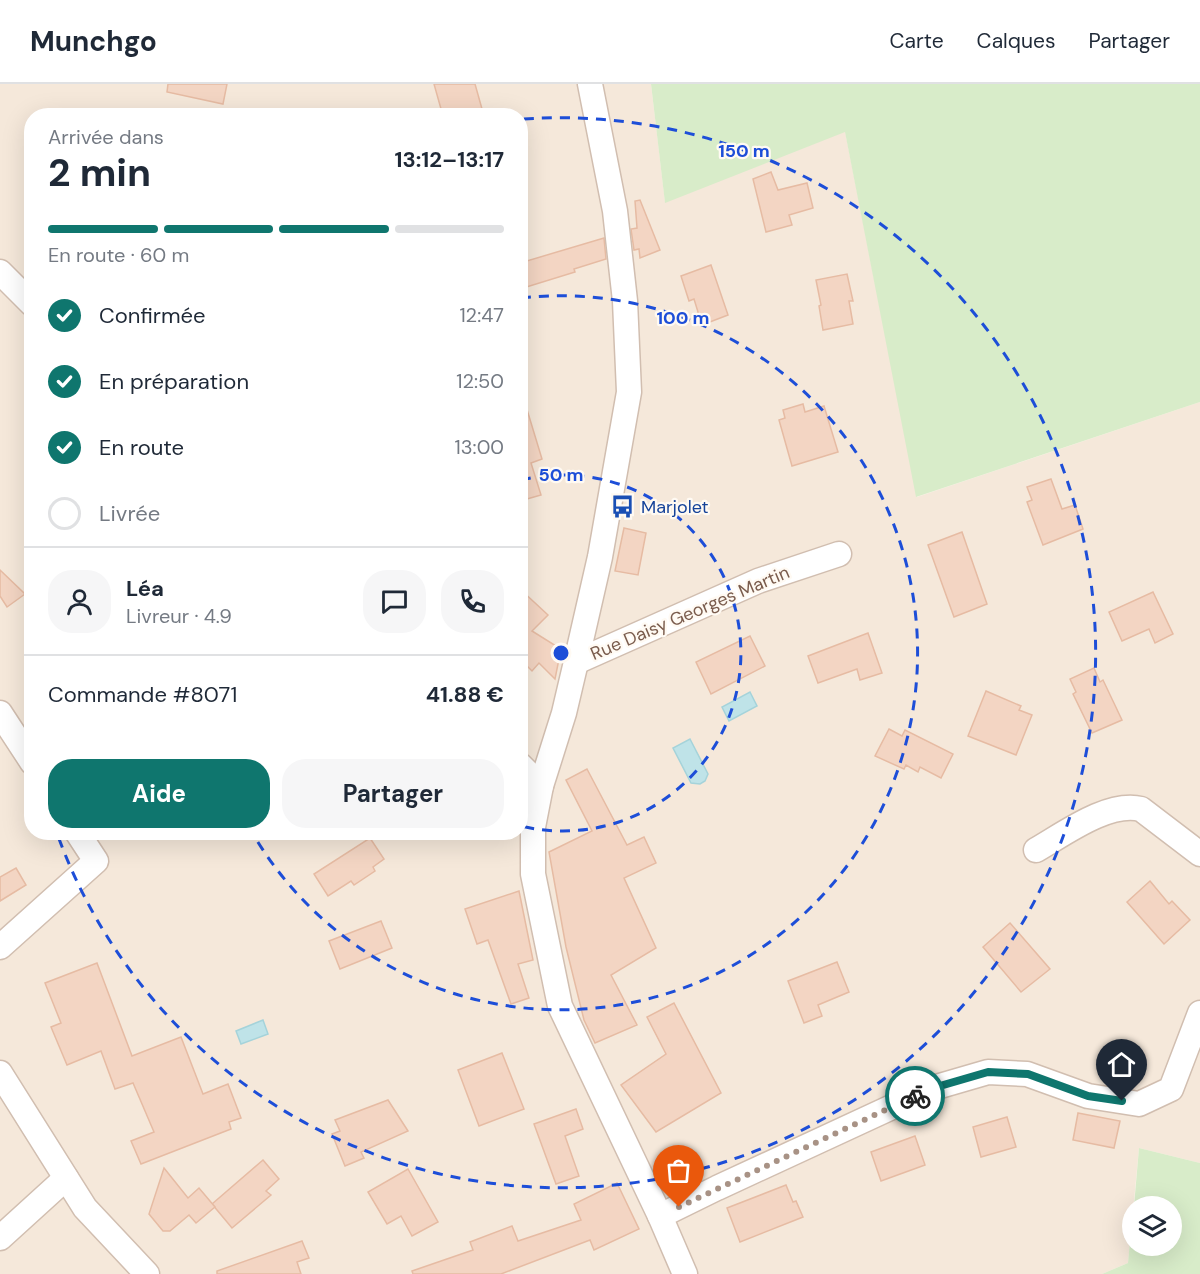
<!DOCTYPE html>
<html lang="fr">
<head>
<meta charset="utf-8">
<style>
  :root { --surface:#fff; --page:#f6f6f7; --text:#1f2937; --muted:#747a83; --line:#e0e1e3; --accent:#0f766e }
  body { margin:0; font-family:"DM Sans",sans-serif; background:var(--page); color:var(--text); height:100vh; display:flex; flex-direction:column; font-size:22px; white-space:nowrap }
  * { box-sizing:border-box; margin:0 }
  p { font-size:20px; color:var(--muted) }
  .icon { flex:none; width:33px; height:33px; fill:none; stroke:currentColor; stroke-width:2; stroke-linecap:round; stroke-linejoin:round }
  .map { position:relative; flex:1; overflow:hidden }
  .panel { position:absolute; left:24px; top:24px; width:504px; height:732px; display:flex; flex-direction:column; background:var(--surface); border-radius:24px; box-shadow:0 6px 24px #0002 }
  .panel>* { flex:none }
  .buttons { position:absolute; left:1122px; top:1112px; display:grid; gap:12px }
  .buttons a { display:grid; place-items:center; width:60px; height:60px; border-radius:50%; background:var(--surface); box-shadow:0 6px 24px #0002; font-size:30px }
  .pin { position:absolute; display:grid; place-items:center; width:51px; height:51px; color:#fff; margin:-62px -26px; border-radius:50% 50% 50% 0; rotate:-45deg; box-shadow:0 0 6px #0007 }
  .pin .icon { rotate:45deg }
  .courier { position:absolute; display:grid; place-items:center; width:60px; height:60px; margin:-30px; border:4px solid #0f766e; border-radius:50%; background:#fff; color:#222; box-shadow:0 2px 8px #0007 }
  .head em { font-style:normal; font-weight:700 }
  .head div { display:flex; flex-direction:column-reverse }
  .head { display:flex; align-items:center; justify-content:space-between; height:102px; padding:0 24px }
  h1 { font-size:39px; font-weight:700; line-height:45px }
  .bar { display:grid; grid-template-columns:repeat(4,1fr); gap:9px 6px; align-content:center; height:72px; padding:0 24px }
  .bar i { height:8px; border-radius:4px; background:var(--line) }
  .bar .active { background:var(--accent) }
  .bar p { grid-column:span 4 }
  .line { display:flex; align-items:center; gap:15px; padding:0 24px; border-top:2px solid var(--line) }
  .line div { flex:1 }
  .round { display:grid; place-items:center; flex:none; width:63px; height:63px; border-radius:24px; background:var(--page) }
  ol { padding:0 24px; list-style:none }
  li { display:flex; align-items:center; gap:18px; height:66px }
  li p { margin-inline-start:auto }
  li .icon { padding:6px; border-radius:50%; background:var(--accent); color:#fff; stroke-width:4 }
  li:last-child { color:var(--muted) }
  li i { width:33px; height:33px; border:3px solid var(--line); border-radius:50% }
  .action { display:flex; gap:12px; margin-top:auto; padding:12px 24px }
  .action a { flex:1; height:69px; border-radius:24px; background:var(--accent); color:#fff; font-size:24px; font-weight:700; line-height:69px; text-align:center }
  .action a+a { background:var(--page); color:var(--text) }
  header { display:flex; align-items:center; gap:36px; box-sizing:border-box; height:84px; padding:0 30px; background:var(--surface); border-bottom:2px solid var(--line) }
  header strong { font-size:28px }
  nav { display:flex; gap:33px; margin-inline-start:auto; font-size:21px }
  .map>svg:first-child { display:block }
  .residential { fill:#f5e8da; fill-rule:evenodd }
  .green { fill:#d8ecc9 }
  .water { fill:#bfe3e8; stroke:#a5d3da; stroke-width:1.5 }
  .building { fill:#f3d5c3; stroke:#e6bba3; stroke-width:1.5 }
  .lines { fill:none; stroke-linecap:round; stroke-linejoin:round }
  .minor-casing { stroke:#d1beb0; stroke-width:27 }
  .minor { stroke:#fff; stroke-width:24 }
  .done { stroke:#a89285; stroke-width:6; stroke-dasharray:0 10.8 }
  .route { stroke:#0f766e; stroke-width:8 }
  .ring { fill:none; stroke:#1d4ed8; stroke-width:3; stroke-dasharray:10 8 }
  .labels { text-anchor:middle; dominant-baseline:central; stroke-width:4.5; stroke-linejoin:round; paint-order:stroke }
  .transit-label { font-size:18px; fill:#164399; stroke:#fffaf3; text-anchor:start }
  .street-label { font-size:18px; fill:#7a5c4d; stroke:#fffaf3 }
  .centre { fill:#1d4ed8; stroke:#fffaf3; stroke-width:3 }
  .ring-label { font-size:18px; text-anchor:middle; font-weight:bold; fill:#1d4ed8; stroke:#fffaf3; stroke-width:4.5; stroke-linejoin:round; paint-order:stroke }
</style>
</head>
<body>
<header>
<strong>Munchgo</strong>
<nav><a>Carte</a><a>Calques</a><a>Partager</a></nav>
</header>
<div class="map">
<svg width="1200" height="1190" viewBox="0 0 1200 1190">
  <rect width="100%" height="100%" fill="#fdf6ec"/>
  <path class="residential" d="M0,0H651L665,118L845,47L917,413L1200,318V1079L1139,1064L1128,1179L1102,1190H0ZM32,32H520V748H32Z"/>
  <g class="green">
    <path d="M651,0H1200V318L916,413L845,48L665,119Z"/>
    <path d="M1139,1064L1200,1079V1190H1102L1128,1179L1132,1134V1161H1172V1122H1134Z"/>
  </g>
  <g class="water">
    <path d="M750,608L757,622L729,637L722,623Z"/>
    <path d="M690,655L708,690L705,697L700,700L691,699L673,664Z"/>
    <path d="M263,936L268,950L241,960L236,947Z"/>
  </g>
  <g class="building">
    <path d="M168,0H227L223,20L167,8Z"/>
    <path d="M434,0H475L484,32H443Z"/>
    <path d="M771,88L778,106L807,99L813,124L789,131L792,141L766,148L753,95Z"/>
    <path d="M640,116L660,166L640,174L639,165L634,166L631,145L637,144L635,117Z"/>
    <path d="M604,154L606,175L574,185L575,188L520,205V179Z"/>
    <path d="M711,181L728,231L702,241L694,215L689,217L681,192Z"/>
    <path d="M847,190L853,217H849L853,240L823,246L819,222L821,221L816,196Z"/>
    <path d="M525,319L542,375L531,379L541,411L520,417V320Z"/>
    <path d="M803,320L805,328L824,322L838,368L792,382L779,336L785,334L783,326Z"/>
    <path d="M1051,395L1062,425L1075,421L1083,445L1043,461L1027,418L1032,416L1027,403Z"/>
    <path d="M624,444L646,449L638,491L615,487Z"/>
    <path d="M962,448L987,520L954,533L928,461Z"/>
    <path d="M0,486L25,510L7,523L0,512Z"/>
    <path d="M520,505L548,531L532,547L561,565L555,595L539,579L532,587L520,575Z"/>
    <path d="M1153,508L1173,550L1155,559L1149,545L1122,557L1109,528Z"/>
    <path d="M868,549L882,589L860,596L857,585L818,599L808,572Z"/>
    <path d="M750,552L765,582L711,610L696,578Z"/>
    <path d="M1094,584L1100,598L1103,596L1122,636L1092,649L1073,610L1076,608L1070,595Z"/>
    <path d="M986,607L1021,622L1019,626L1032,631L1016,671L968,652Z"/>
    <path d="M889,645L902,652L905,646L953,670L941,694L920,683L918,688L906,681L904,685L875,672Z"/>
    <path d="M587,685L627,761L644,753L656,779L624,794L656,864L611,891L637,941L595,959L584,936L566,863L549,768L592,747L566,696Z"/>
    <path d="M370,754L384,775L373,783L375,787L354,801L351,797L328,812L314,790Z"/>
    <path d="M16,784L26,801L0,817V793Z"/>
    <path d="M1150,797L1169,820L1172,817L1190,836L1164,860L1127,818Z"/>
    <path d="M519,807L533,876L518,880L529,914L511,920L488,856L477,860L465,825Z"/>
    <path d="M381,837L392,864L340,885L329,857Z"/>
    <path d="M1010,839L1050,885L1021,908L983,863Z"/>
    <path d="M837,878L849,908L818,921L822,932L804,939L788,897Z"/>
    <path d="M97,879L132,972L181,953L203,1010L228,1000L241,1034L229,1038L231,1045L141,1080L131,1057L154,1048L133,999L115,1005L101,967L67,981L51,943L61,939L45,899Z"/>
    <path d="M674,919L721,1009L656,1048L621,1001L666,970L647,933Z"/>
    <path d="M502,969L524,1025L479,1042L458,986Z"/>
    <path d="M388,1016L408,1047L361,1068L364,1074L345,1082L332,1050L340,1047L335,1036Z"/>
    <path d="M576,1025L583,1045L565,1052L579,1092L556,1100L534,1040Z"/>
    <path d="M1078,1029L1120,1037L1114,1064L1073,1056Z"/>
    <path d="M1007,1033L1016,1063L981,1073L973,1043Z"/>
    <path d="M915,1052L925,1081L881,1097L871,1068Z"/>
    <path d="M263,1076L279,1095L266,1107L271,1111L232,1144L212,1120Z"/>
    <path d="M164,1084L188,1114L199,1104L215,1123L196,1139L189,1131L170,1147H163L149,1130Z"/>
    <path d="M408,1085L438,1138L412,1152L401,1132L387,1140L368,1108Z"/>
    <path d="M617,1099L639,1145L594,1166L590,1156L501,1190H413L412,1187L473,1166L470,1158L512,1142L518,1157L581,1136L574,1120Z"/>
    <path d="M786,1101L793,1118L796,1117L803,1133L740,1158L727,1124Z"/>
    <path d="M302,1157L309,1174L297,1178L301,1190H217V1187Z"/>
  </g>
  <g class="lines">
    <defs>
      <g id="minor">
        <path d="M590,0L615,127L625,217L629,308L600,473L576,578L564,629L541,702L533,743V790L560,922L660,1132L685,1190"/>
        <path d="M0,188L32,220"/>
        <path d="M576,578L758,497L839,470"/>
        <path d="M0,629L32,678"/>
        <path d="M520,681L541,702"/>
        <path d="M1036,766C1064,750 1108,717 1141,725L1200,770"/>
        <path d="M0,863L96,777L77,748"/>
        <path d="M0,989L85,1124L147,1190"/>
        <path d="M660,1132L717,1104L933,1004L988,988L1027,990L1088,1012L1139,1020L1171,1005L1200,929"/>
        <path d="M0,1154L66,1094"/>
      </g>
    </defs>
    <use href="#minor" class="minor-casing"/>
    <use href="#minor" class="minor"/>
  </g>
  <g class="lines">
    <path class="done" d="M679,1123L915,1012"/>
    <path class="route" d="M915,1012L933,1004L988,988L1028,990L1088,1012L1122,1017"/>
  </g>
  <g class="ring">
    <path d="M521 396A178 178 0 1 1 521 742"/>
    <path d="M521 214A357 357 0 1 1 253 750"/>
    <path d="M31 643A535 535 0 0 1 31 495M524 35A535 535 0 1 1 58 752"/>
  </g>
  <defs>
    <symbol id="bus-bare" viewBox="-9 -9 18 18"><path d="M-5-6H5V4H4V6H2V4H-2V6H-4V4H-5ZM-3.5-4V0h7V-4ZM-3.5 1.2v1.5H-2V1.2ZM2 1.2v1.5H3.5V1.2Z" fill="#1a4fb4" stroke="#fffaf3" stroke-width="2.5" paint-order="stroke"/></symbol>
  </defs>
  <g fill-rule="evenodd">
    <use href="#bus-bare" x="606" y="406" width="33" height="33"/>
  </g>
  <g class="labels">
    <g class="transit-label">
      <text x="641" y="423">Marjolet</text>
    </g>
    <g class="street-label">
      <text transform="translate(690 529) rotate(-23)">Rue Daisy Georges Martin</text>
    </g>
  </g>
  <circle cx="561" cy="569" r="9" class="centre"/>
  <g class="ring-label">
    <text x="744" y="73">150 m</text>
    <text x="683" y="240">100 m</text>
    <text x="561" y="397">50 m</text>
  </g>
</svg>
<div class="buttons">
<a><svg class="icon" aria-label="layers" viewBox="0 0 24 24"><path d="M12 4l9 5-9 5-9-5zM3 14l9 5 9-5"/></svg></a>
</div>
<div class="pin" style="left:679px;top:1123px;background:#ea580c"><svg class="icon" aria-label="bag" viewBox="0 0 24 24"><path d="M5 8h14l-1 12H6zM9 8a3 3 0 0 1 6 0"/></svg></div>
<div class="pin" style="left:1122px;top:1017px;background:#1f2937"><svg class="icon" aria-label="home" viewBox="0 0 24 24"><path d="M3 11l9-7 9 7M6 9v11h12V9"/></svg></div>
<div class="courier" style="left:915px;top:1012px"><svg class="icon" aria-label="bike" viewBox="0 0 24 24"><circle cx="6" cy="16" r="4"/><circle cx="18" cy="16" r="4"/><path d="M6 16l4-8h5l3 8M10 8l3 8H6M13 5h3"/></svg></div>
<section class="panel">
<div class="head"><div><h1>2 min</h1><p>Arrivée dans</p></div><em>13:12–13:17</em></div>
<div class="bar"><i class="active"></i><i class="active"></i><i class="active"></i><i></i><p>En route · 60 m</p></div>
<ol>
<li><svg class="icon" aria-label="check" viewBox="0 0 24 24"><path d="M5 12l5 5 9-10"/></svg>Confirmée<p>12:47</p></li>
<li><svg class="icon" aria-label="check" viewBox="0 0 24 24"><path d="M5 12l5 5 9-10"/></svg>En préparation<p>12:50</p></li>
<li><svg class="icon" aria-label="check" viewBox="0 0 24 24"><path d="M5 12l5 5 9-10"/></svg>En route<p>13:00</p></li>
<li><i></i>Livrée</li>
</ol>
<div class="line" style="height:108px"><a class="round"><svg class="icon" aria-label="person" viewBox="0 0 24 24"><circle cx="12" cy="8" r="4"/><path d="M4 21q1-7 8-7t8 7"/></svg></a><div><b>Léa</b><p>Livreur · 4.9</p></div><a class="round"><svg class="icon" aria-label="chat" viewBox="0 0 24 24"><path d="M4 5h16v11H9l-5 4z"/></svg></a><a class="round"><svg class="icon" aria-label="phone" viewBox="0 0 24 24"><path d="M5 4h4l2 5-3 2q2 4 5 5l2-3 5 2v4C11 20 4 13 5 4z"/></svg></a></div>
<div class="line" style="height:78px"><div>Commande #8071</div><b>41.88 €</b></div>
<div class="action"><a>Aide</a><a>Partager</a></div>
</section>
</div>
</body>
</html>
